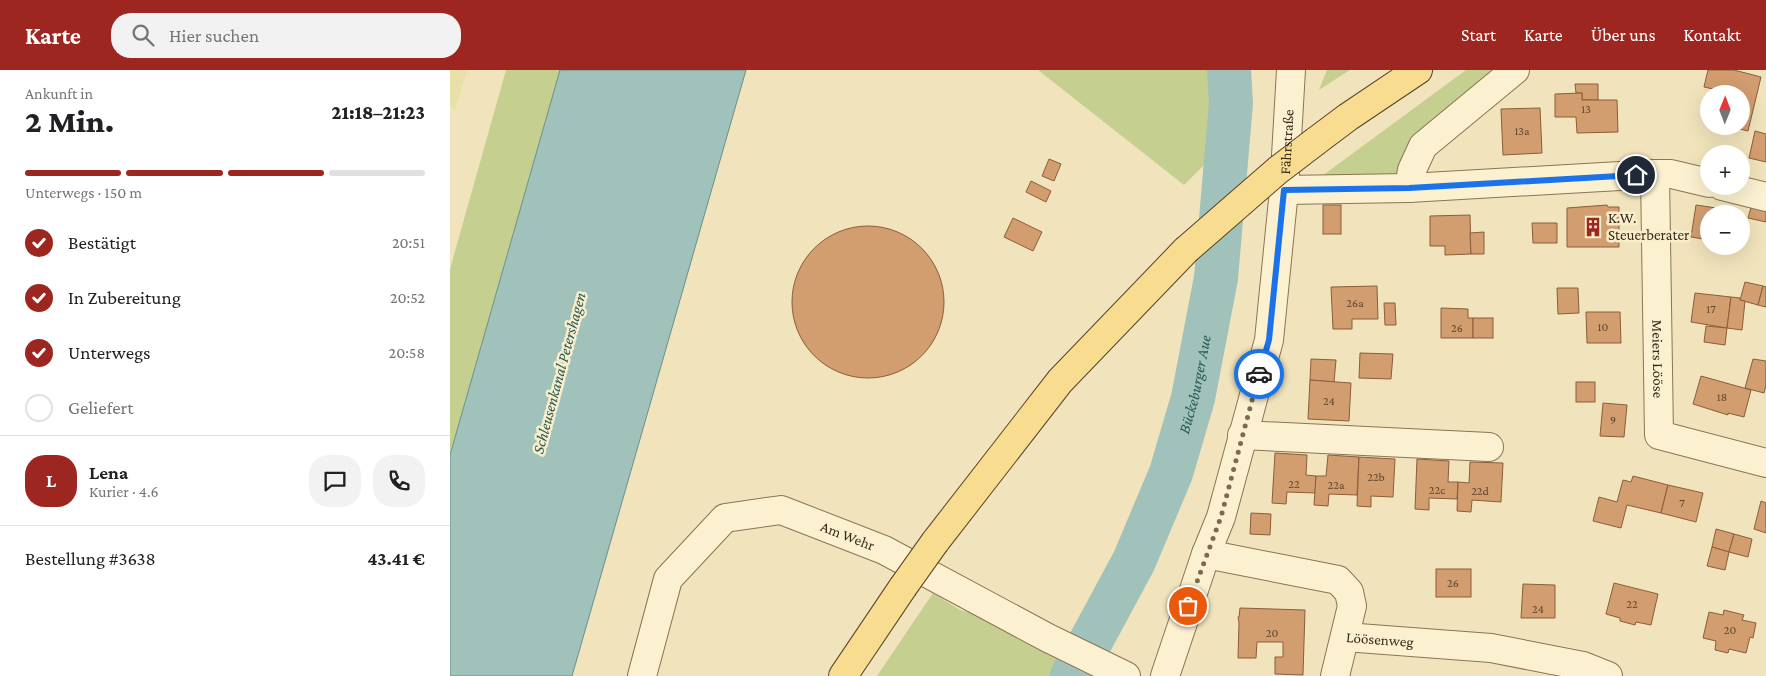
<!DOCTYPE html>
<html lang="de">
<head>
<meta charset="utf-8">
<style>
  :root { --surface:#fff; --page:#f2f2f2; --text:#202124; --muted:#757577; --line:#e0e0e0; --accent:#9d2620 }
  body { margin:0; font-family:"Crimson Pro",serif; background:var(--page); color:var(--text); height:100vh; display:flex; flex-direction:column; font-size:19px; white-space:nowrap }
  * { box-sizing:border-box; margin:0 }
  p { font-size:16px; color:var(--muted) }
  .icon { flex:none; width:28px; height:28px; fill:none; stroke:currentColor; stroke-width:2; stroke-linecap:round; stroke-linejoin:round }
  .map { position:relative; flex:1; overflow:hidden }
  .sheet { display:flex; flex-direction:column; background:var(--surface); width:450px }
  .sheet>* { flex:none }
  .needle { width:32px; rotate:1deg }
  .fabs { position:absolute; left:1250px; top:15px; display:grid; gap:10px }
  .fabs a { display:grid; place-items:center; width:50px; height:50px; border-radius:50%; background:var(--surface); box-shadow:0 5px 20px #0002; font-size:25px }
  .pin { position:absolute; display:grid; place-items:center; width:42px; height:42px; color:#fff; margin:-21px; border:2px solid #fff; border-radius:50%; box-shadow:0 1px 5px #0007 }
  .courier { position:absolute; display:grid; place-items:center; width:50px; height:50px; margin:-25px; border:4px solid #1a73e8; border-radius:50%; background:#fff; color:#222; box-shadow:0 1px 6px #0007 }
  .head em { font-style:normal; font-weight:800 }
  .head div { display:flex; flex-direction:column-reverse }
  .head { display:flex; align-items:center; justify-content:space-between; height:85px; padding:0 25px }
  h1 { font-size:32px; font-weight:800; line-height:38px }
  .bar { display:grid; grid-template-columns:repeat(4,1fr); gap:8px 5px; align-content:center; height:60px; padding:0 25px }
  .bar i { height:6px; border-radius:4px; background:var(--line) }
  .bar .on { background:var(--accent) }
  .bar p { grid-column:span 4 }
  .line { display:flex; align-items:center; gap:12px; padding:0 25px; border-top:1px solid var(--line) }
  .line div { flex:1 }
  .round { display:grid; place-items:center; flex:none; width:52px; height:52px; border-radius:20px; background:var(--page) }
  ol { padding:0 25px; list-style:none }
  li { display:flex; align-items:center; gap:15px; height:55px }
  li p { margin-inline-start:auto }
  li .icon { padding:5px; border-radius:50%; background:var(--accent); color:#fff; stroke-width:4 }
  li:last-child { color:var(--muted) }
  li i { width:28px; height:28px; border:2px solid var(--line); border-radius:50% }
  header { display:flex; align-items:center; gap:30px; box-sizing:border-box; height:70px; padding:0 25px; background:var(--accent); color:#fff }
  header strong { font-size:24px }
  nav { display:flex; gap:28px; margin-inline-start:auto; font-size:18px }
  .search { width:350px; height:45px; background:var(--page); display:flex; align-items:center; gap:12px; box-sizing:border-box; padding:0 18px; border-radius:20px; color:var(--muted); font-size:19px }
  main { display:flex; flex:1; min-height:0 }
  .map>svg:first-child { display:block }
  .farmland { fill:#e7e0a9 }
  .green { fill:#c5cf90 }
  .water { fill:#a1c2ba; stroke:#679088 }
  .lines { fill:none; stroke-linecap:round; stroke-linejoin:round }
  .river { stroke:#a1c2ba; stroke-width:44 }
  .building { fill:#d29d6f; stroke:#8b5d39 }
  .minor-casing { stroke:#8a7454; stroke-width:30 }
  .major-casing { stroke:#574129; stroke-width:30 }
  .minor { stroke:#fbf1d0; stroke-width:28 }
  .major { stroke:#f8dd90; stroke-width:28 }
  .major-bridge-casing { stroke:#574129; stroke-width:30; stroke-linecap:butt }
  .major-bridge { stroke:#f8dd90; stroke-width:28 }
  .done { stroke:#796b53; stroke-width:5; stroke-dasharray:0 9 }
  .route { stroke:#1a73e8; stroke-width:6 }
  .labels { text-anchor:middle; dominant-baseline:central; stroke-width:5; stroke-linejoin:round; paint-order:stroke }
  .number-label { font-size:12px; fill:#5e472f }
  .street-label { font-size:15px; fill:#382a1a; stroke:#f8eecc }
  .poi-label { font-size:15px; fill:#382a1a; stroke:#f8eecc; text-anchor:start }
  .water-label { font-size:16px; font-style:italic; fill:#285958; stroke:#f8eecc }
</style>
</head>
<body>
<header>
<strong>Karte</strong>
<div class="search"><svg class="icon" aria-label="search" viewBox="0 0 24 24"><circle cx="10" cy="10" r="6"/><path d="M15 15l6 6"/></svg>Hier suchen</div>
<nav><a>Start</a><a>Karte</a><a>Über uns</a><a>Kontakt</a></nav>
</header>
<main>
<section class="sheet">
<div class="head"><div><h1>2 Min.</h1><p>Ankunft in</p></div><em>21:18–21:23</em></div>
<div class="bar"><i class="on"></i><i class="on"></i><i class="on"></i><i></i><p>Unterwegs · 150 m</p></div>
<ol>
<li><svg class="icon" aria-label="check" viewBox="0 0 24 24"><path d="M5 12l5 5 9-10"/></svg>Bestätigt<p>20:51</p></li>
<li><svg class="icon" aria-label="check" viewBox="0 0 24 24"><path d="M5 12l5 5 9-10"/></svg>In Zubereitung<p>20:52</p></li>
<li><svg class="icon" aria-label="check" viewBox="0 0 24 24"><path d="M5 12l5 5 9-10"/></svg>Unterwegs<p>20:58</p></li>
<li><i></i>Geliefert</li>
</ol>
<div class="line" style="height:90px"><b class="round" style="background:var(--accent);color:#fff">L</b><div><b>Lena</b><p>Kurier · 4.6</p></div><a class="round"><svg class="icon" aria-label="chat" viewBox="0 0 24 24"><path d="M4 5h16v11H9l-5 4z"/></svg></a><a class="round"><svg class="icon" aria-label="phone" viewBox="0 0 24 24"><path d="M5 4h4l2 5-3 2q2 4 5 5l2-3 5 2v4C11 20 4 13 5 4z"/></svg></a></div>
<div class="line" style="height:65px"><div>Bestellung #3638</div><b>43.41 €</b></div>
</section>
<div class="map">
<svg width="1316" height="606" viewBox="0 0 1316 606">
  <rect width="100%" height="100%" fill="#f1e4bc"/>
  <path class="farmland" d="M0,0H17L5,40L0,36Z"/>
  <g class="green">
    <path d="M56,0H110L0,385V199Z"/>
    <path d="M588,0H768V81L734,115Z"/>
    <path d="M877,0H900L869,20Z"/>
    <path d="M1016,0H1057L966,76L945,106H872Z"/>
    <path d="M483,523L510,540L650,577L637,606H427Z"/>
  </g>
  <path class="water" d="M110,0H296L122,606H0V385Z"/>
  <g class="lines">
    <path class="river" id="s1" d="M622,606L684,491L721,403L743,328L766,208L781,33L779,0"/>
  </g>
  <g class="building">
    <path d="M1258,0H1284L1311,7L1298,61L1278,56H1291V24H1272V21L1254,17Z"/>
    <path d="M1125,14H1148V30H1132V23H1126Z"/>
    <path d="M1132,23V30H1167L1168,62L1127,63L1126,47H1105V24Z"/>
    <path d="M1090,38L1092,83L1053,85L1051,39Z"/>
    <path d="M1305,61L1316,64V92L1299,88Z"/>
    <path d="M599,89L611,94L604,111L592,106Z"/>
    <path d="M581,111L601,121L596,132L576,122Z"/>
    <path d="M1302,134L1316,137V152L1298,148Z"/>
    <rect x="873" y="135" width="18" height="29"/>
    <path d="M1157,135L1158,137H1169V177H1117V138Z"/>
    <path d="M1246,135L1287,141V144H1259V170L1241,167Z"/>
    <path d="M1020,145L1021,184L995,185V176H980V146Z"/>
    <path d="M563,148L592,162L583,181L554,167Z"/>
    <path d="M1082,153H1107V173H1083Z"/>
    <circle cx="418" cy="232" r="76"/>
    <path d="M1034,162V184H1021L1020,163Z"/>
    <path d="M1295,212L1313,216L1308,235L1290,230Z"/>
    <path d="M927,216L928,249H902V259H883L881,217Z"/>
    <path d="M1313,216L1316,217V237L1308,235Z"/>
    <path d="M1107,218H1128L1129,243L1108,244Z"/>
    <path d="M1245,223L1281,227L1277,258L1241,252Z"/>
    <path d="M1281,227L1290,228V230L1295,231L1292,260L1277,258Z"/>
    <path d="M934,233H945L946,255H935Z"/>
    <path d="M991,238L1018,239V248H1023V268H991Z"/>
    <path d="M1136,242H1170L1171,273H1137Z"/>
    <rect x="1023" y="248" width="20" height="20"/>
    <path d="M1256,256L1277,258L1275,275L1254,272Z"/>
    <path d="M910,283L943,284L941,309L909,308Z"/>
    <path d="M861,289L886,290L884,312L860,310Z"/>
    <path d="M1303,289L1316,291V315L1314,323L1295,318Z"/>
    <path d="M1251,306L1301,320L1294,347L1278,343V345L1243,334Z"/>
    <path d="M860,310L901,313L899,351L858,349Z"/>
    <rect x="1126" y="312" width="19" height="20"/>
    <path d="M1153,333L1177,335L1174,367L1150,366Z"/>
    <path d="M825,383L857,385L856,405L866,406L865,423L837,422L836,434L822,433Z"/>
    <path d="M878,385L909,387L907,425L879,424L878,436L864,435L866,406H876Z"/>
    <path d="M909,387L945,389L943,427L921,426V437L907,436Z"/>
    <path d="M967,389L999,391L998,412H1008L1007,429L979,428V440L965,439Z"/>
    <path d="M1020,392L1053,393L1051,432L1022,430L1021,442L1007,441L1008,412L1019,413Z"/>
    <path d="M1183,406L1218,415L1211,443L1177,435L1171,458L1143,451L1149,427L1167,432L1173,410L1181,412Z"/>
    <path d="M1218,415L1253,423L1246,452L1211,443Z"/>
    <path d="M1311,431L1316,433V463L1304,459Z"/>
    <path d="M801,443L821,444L820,465L800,464Z"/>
    <path d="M1266,459L1284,464L1279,482L1262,477Z"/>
    <path d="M1284,464L1302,469L1298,487L1279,482Z"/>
    <path d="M1262,477L1279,482L1275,500L1257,496Z"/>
    <rect x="986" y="499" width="35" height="28"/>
    <path d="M1164,513L1208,524L1201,555L1186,552L1185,555L1170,551V548L1156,544Z"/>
    <path d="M1073,514L1105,515V548H1071Z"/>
    <path d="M790,538L855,540L853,605L825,604V587H833V572H807L806,588H788L789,553L788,547H789Z"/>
    <path d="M1274,540L1294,545L1292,550L1306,553L1303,568L1300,567L1296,583L1279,579L1278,583L1265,580L1266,571L1253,568L1259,542L1273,545Z"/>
  </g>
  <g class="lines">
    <defs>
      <g id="minor">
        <path id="s2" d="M1205,104L1209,365L1316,393"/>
        <path d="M1272,116L1316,127"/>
        <path d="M959,118L962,100L973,76L1065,0"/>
        <path d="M834,120L959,118L1205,104H1221L1259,113"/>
        <path d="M792,365L1039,377"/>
        <path d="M756,484L888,510L899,522L902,536L885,606"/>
        <path id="s3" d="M895,567L1041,578L1133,596L1158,606"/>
        <path id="s4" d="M192,606L218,509L275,448L331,440L434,480L598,568L676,606"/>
        <path id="s5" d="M715,606L756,484L771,447L819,270L834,120L841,0"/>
      </g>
      <g id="major">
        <path d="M866,71L898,47L968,0"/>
        <path d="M485,472L610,311L736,180"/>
        <path d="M393,606L453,517"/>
      </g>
    </defs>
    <use href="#minor" class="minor-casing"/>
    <use href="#major" class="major-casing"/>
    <use href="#minor" class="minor"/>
    <use href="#major" class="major"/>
    <defs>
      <g id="major-bridge">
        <path d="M736,180L828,100L866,71"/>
        <path d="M453,517L485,472"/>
      </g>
    </defs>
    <use href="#major-bridge" class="major-bridge-casing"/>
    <use href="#major-bridge" class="major-bridge"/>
  </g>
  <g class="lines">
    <path class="done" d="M738,536L771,447L809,304"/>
    <path class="route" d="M809,304L819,270L834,120L959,118L1186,105"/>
  </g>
  <defs>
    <symbol id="building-bare" viewBox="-9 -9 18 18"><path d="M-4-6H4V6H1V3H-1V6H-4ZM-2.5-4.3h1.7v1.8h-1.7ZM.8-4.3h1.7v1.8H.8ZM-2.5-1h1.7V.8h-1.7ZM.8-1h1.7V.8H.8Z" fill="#9d2620" stroke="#f8eecc" stroke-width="2.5" paint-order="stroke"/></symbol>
  </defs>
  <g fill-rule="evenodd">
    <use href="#building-bare" x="1129" y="143" width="28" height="28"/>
  </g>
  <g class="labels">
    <g class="number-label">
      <text x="1136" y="39">13</text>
      <text x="1072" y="61">13a</text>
      <text x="905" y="233">26a</text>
      <text x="1261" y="239">17</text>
      <text x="1153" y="257">10</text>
      <text x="1007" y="258">26</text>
      <text x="1272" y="327">18</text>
      <text x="879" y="331">24</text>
      <text x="1163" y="350">9</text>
      <text x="926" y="407">22b</text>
      <text x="844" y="414">22</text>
      <text x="886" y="415">22a</text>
      <text x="987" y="420">22c</text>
      <text x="1030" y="421">22d</text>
      <text x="1232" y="433">7</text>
      <text x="1003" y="513">26</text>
      <text x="1182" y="534">22</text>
      <text x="1088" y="539">24</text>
      <text x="1280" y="560">20</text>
      <text x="822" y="563">20</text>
    </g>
    <g class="street-label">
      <text stroke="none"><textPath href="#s5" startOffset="551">Fährstraße</textPath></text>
      <text stroke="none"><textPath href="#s2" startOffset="185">Meiers Lööse</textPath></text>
      <text stroke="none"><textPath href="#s4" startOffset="312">Am Wehr</textPath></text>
      <text stroke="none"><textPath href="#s3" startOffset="35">Löösenweg</textPath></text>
    </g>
    <g class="poi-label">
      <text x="1158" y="148">K.W.<tspan x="1158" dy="17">Steuerberater</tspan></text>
    </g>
    <g class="water-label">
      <text transform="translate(109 303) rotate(-75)">Schleusenkanal Petershagen</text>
      <text stroke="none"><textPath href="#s1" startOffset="318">Bückeburger Aue</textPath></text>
    </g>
  </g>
</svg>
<div class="fabs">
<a><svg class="needle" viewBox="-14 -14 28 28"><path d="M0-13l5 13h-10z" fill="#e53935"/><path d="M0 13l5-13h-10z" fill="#757577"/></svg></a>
<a>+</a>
<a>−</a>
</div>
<div class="pin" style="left:738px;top:536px;background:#ea580c"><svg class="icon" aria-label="bag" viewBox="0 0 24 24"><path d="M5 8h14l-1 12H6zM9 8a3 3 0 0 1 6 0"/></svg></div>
<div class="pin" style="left:1186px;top:105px;background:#1f2937"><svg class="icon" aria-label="home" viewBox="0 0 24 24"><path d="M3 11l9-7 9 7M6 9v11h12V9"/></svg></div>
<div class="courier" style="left:809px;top:304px"><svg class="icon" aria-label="car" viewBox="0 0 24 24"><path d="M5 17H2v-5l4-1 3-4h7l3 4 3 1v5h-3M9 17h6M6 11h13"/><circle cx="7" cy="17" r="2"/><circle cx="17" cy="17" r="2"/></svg></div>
</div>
</main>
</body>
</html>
